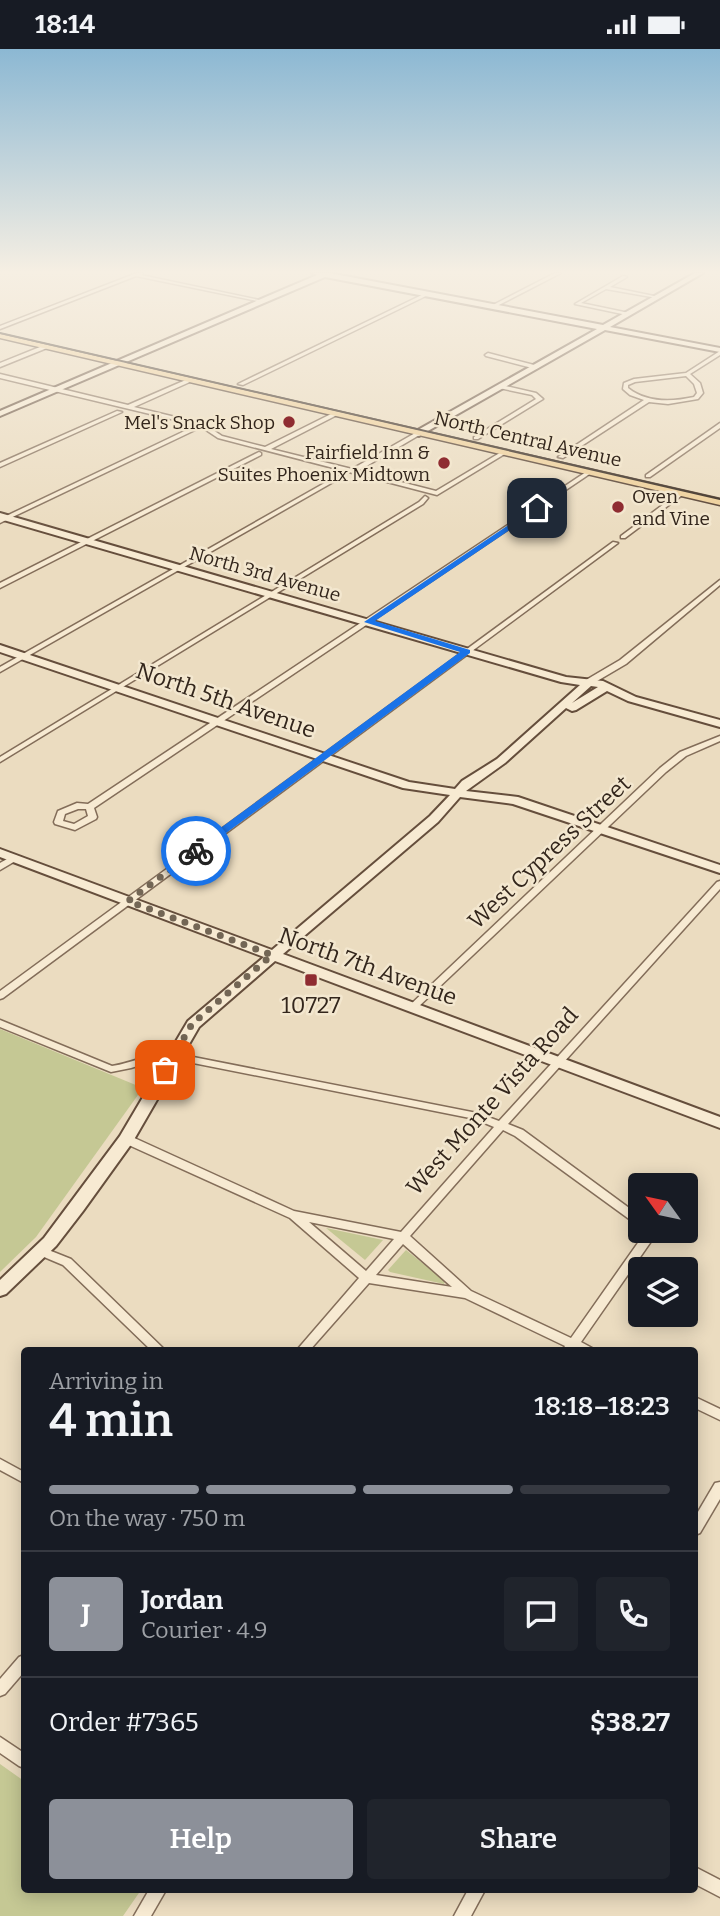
<!DOCTYPE html>
<html lang="en">
<head>
<meta charset="utf-8">
<style>
  :root { --surface:#171b24; --page:#20242c; --text:#f1f3f6; --muted:#9ea1a6; --line:#363941; --accent:#8c9099 }
  body { margin:0; font-family:Bitter,serif; background:var(--page); color:var(--text); height:100vh; display:flex; flex-direction:column; font-size:26px; white-space:nowrap }
  * { box-sizing:border-box; margin:0 }
  p { font-size:23px; color:var(--muted) }
  .icon { flex:none; width:38px; height:38px; fill:none; stroke:currentColor; stroke-width:2; stroke-linecap:round; stroke-linejoin:round }
  .map { position:relative; flex:1; overflow:hidden }
  .drawer { position:absolute; left:21px; top:1298px; width:677px; height:546px; display:flex; flex-direction:column; background:var(--surface); border-radius:7px; box-shadow:0 4px 18px #0003 }
  .drawer>* { flex:none }
  .needle { width:46px; rotate:303deg }
  .tools { position:absolute; left:628px; top:1124px; display:grid; gap:14px }
  .tools a { display:grid; place-items:center; width:70px; height:70px; border-radius:7px; background:var(--surface); box-shadow:0 4px 18px #0003; font-size:35px }
  .pin { position:absolute; display:grid; place-items:center; width:60px; height:60px; color:#fff; margin:-30px; border-radius:14px; box-shadow:0 4px 10px #0006 }
  .courier { position:absolute; display:grid; place-items:center; width:70px; height:70px; margin:-35px; border:5px solid #1a73e8; border-radius:50%; background:#fff; color:#222; box-shadow:0 2px 9px #0007 }
  .headline em { font-style:normal; font-weight:600 }
  .headline div { display:flex; flex-direction:column-reverse }
  .headline { display:flex; align-items:center; justify-content:space-between; height:119px; padding:0 28px }
  h1 { font-size:46px; font-weight:600; line-height:52px }
  .bar { display:grid; grid-template-columns:repeat(4,1fr); gap:10px 7px; align-content:center; height:84px; padding:0 28px }
  .bar i { height:9px; border-radius:5px; background:var(--line) }
  .bar .selected { background:var(--accent) }
  .bar p { grid-column:span 4 }
  .line { display:flex; align-items:center; gap:18px; padding:0 28px; border-top:2px solid var(--line) }
  .line div { flex:1 }
  .round { display:grid; place-items:center; flex:none; width:74px; height:74px; border-radius:7px; background:var(--page) }
  .action { display:flex; gap:14px; margin-top:auto; padding:14px 28px }
  .action a { flex:1; height:80px; border-radius:7px; background:var(--accent); color:#fff; font-size:28px; font-weight:600; line-height:80px; text-align:center }
  .action a+a { background:var(--page); color:var(--text) }
  .status { display:flex; justify-content:space-between; align-items:center; height:49px; padding:0 35px; background:var(--surface); direction:ltr }
  .status svg { height:19px; fill:currentColor }
  .map>svg:first-child { display:block }
  .green { fill:#c5c894 }
  .lines { fill:none; stroke-linecap:round; stroke-linejoin:round }
  .street-casing { stroke:#836d59; stroke-width:3 }
  .secondary-casing { stroke:#654e3c; stroke-width:4 }
  .primary-casing { stroke:#513c2d; stroke-width:3 }
  .street { fill:#f7ead2; fill-rule:evenodd }
  .secondary { fill:#f7ead2; fill-rule:evenodd }
  .primary { fill:#eecf98; fill-rule:evenodd }
  .tram { stroke:#33261c; stroke-width:2 }
  .route { fill:#1a73e8 }
  .done { stroke:#736655; stroke-width:7; stroke-dasharray:0 12.6 }
  .poi-dot { fill:#8f2c31; stroke:#f3e7cf; stroke-width:2.5 }
  .labels { text-anchor:middle; dominant-baseline:central; stroke-width:5; stroke-linejoin:round; paint-order:stroke }
  .far-poi-label { font-size:19px; fill:#33261c; stroke:#f3e7cf; text-anchor:end }
  .far-street-label { font-size:19px; fill:#33261c; stroke:#f3e7cf }
  .street-label { font-size:23px; fill:#33261c; stroke:#f3e7cf }
  .poi-label { font-size:23px; fill:#33261c; stroke:#f3e7cf }
</style>
</head>
<body>
<div class="status"><b>18:14</b><svg viewBox="0 0 49 12"><path d="M0 12V9h3v3zM5 12V6h3v6zM10 12V3h3v9zM15 12V0h3v12zM26 1h20v11H26zM47 4h2v5h-2z"/></svg></div>
<div class="map">
<svg width="720" height="1867" viewBox="0 0 720 1867">
  <rect width="100%" height="100%" fill="#ebdcc0"/>
  <g class="green">
    <path d="M0,980L143,1039L36,1188L0,1223Z"/>
    <path d="M326,1179L383,1191L365,1211Z"/>
    <path d="M406,1201L445,1232L444,1235L390,1223L388,1221Z"/>
    <path d="M0,1715L24,1732V1841H141L123,1867H0Z"/>
  </g>
  <g class="lines">
    <defs>
      <g id="street">
        <path d="M137,224H143L141,226L264,252L262,253L136,227L0,280V277Z"/>
        <path d="M555,224H561L495,258L491,257Z"/>
        <path d="M623,227L627,228L610,238L659,248L657,249L606,240L581,254L629,264L627,266L575,255Z"/>
        <path d="M426,244L430,245L243,336L238,335Z"/>
        <path d="M45,296L48,298L47,299L0,318V314Z"/>
        <path d="M720,302V306L690,325L700,334L703,344L698,350L668,355L649,353L563,409L558,408L644,351L630,346L623,340L624,334L634,330L686,324ZM686,327L694,335L697,344L694,348C671,353 647,354 628,339V336L635,333Z"/>
        <path d="M488,304L538,317L539,318L536,320L486,307L485,306Z"/>
        <path d="M0,325L128,356L188,330H192V332L134,358L204,375L222,387L265,398L333,364H337V366L271,400L352,420L417,383H421V385L358,422L436,442L503,402L508,403L437,446L218,389L200,377L0,329Z"/>
        <path d="M501,336L536,344L543,350L478,390H474V388L536,350L532,346L499,339V337Z"/>
        <path d="M117,362L122,363L0,418V414Z"/>
        <path d="M720,374V379L650,428H646V426Z"/>
        <path d="M193,378L195,379V381L0,474V470Z"/>
        <path d="M259,403L261,404V406L0,539V534Z"/>
        <path d="M589,421L594,422L545,455H541V453Z"/>
        <path d="M337,427L342,428L0,623V618Z"/>
        <path d="M680,443L685,444L625,489H621V487Z"/>
        <path d="M425,447L428,449L423,455L0,713V708L419,453Z"/>
        <path d="M535,458L540,459L94,759L97,768L96,770L75,781L55,775L54,773L58,762L77,754L88,755ZM78,760H86L88,767L74,775L63,772L65,765Z"/>
        <path d="M613,493L618,494L3,949L0,950V942Z"/>
        <path d="M720,531V536L626,615L592,635H586V631L620,611Z"/>
        <path d="M720,687V692L686,707L666,723L416,960H410L408,958L410,956L660,719L680,703Z"/>
        <path d="M14,806L17,807L18,809L17,811L0,821V814Z"/>
        <path d="M720,832V840L508,1075L523,1081L640,1167V1176L636,1175L515,1087L503,1081L410,1187L471,1242L571,1289L647,1181H659L581,1293L592,1299L594,1302H562L565,1297L465,1249L369,1234L309,1302H296L359,1229L290,1169L122,1093L121,1090L122,1087H130L294,1162L401,1183L494,1078L475,1070L173,1010L156,1011L131,1019L111,1023L0,978V971L112,1017C133,1014 151,1003 173,1004L477,1064L499,1072L717,833ZM309,1173L394,1190L366,1222ZM403,1195L452,1238L376,1226Z"/>
        <path d="M41,1198L71,1210L166,1302H152L63,1216L37,1205L35,1202L37,1199Z"/>
        <path d="M695,1348L720,1360V1371L695,1359Z"/>
        <path d="M0,1410L24,1423V1434L0,1421Z"/>
        <path d="M720,1433V1450L700,1484L695,1486V1468L715,1434Z"/>
        <path d="M24,1606V1623L5,1645L0,1647V1630L19,1608Z"/>
        <path d="M0,1688L24,1704V1719L19,1717L0,1704Z"/>
        <path d="M695,1818L720,1831V1848L695,1835Z"/>
        <path d="M149,1841H166L151,1867H134Z"/>
        <path d="M468,1841H485L471,1867H454Z"/>
      </g>
      <g id="secondary">
        <path d="M312,224H329L603,276L695,224H703L610,278L720,299V303L605,281L419,387L416,386V382L597,280L325,228L0,367V362L317,226Z"/>
        <path d="M0,464L566,628L603,632L636,648L720,671V678L628,652L607,642L576,661L572,662L566,659L505,714L466,742L518,748L720,816V824L513,755L460,748L438,773L283,905L720,1068V1079L275,912L199,978L132,1094L83,1162L56,1197L6,1245L0,1247V1231L44,1189L120,1087L188,972L264,908L0,808V800L272,901L430,767L450,746L403,739L0,603V596L409,733L455,740L462,732L497,710L580,636L561,633L0,470ZM591,637L598,638L572,654Z"/>
      </g>
      <path id="primary" d="M0,285L720,450V456L0,289Z"/>
    </defs>
    <use href="#street" class="street-casing"/>
    <use href="#secondary" class="secondary-casing"/>
    <use href="#primary" class="primary-casing"/>
    <use href="#street" class="street"/>
    <use href="#secondary" class="secondary"/>
    <use href="#primary" class="primary"/>
    <path class="tram" d="M0,284L720,450"/>
  </g>
  <linearGradient id="sky" x2="0" y2="1"><stop stop-color="#8cb8d3"/><stop offset="0.46" stop-color="#f6efe3"/><stop offset="1" stop-color="#f6efe3" stop-opacity="0"/></linearGradient>
  <rect width="720" height="485" fill="url(#sky)"/>
  <path class="route" d="M537,457L539,461L375,572L470,601V604L199,804H192V800L460,603L364,573Z"/>
  <g class="lines">
    <path class="done" d="M165,1021L192,975L272,906L128,852L196,802"/>
  </g>
  <g class="poi-dot">
    <circle cx="289" cy="373" r="7"/>
    <circle cx="444" cy="414" r="7"/>
    <circle cx="618" cy="458" r="7"/>
    <rect x="304" y="924" width="14" height="14" rx="3.5"/>
  </g>
  <g class="labels">
    <g class="far-poi-label">
      <text x="275" y="373">Mel's Snack Shop</text>
      <text x="430" y="403">Fairfield Inn &amp;<tspan x="430" dy="22">Suites Phoenix Midtown</tspan></text>
      <text x="632" y="447" text-anchor="start">Oven<tspan x="632" dy="22">and Vine</tspan></text>
    </g>
    <g class="far-street-label">
      <text transform="translate(528 390) rotate(13)">North Central Avenue</text>
      <text transform="translate(265 525) rotate(16)">North 3rd Avenue</text>
    </g>
    <g class="street-label">
      <text transform="translate(226 651) rotate(19)">North 5th Avenue</text>
      <text transform="translate(549 803) rotate(-43)">West Cypress Street</text>
      <text transform="translate(368 917) rotate(20)">North 7th Avenue</text>
      <text transform="translate(492 1052) rotate(-48)">West Monte Vista Road</text>
    </g>
    <g class="poi-label">
      <text x="311" y="956">10727</text>
    </g>
  </g>
</svg>
<div class="tools">
<a><svg class="needle" viewBox="-14 -14 28 28"><path d="M0-13l5 13h-10z" fill="#e53935"/><path d="M0 13l5-13h-10z" fill="#9ea1a6"/></svg></a>
<a><svg class="icon" aria-label="layers" viewBox="0 0 24 24"><path d="M12 4l9 5-9 5-9-5zM3 14l9 5 9-5"/></svg></a>
</div>
<div class="pin" style="left:165px;top:1021px;background:#ea580c"><svg class="icon" aria-label="bag" viewBox="0 0 24 24"><path d="M5 8h14l-1 12H6zM9 8a3 3 0 0 1 6 0"/></svg></div>
<div class="pin" style="left:537px;top:459px;background:#1f2937"><svg class="icon" aria-label="home" viewBox="0 0 24 24"><path d="M3 11l9-7 9 7M6 9v11h12V9"/></svg></div>
<div class="courier" style="left:196px;top:802px"><svg class="icon" aria-label="bike" viewBox="0 0 24 24"><circle cx="6" cy="16" r="4"/><circle cx="18" cy="16" r="4"/><path d="M6 16l4-8h5l3 8M10 8l3 8H6M13 5h3"/></svg></div>
<section class="drawer">
<div class="headline"><div><h1>4 min</h1><p>Arriving in</p></div><em>18:18–18:23</em></div>
<div class="bar"><i class="selected"></i><i class="selected"></i><i class="selected"></i><i></i><p>On the way · 750 m</p></div>
<div class="line" style="height:126px"><b class="round" style="background:var(--accent);color:#fff">J</b><div><b>Jordan</b><p>Courier · 4.9</p></div><a class="round"><svg class="icon" aria-label="chat" viewBox="0 0 24 24"><path d="M4 5h16v11H9l-5 4z"/></svg></a><a class="round"><svg class="icon" aria-label="phone" viewBox="0 0 24 24"><path d="M5 4h4l2 5-3 2q2 4 5 5l2-3 5 2v4C11 20 4 13 5 4z"/></svg></a></div>
<div class="line" style="height:91px"><div>Order #7365</div><b>$38.27</b></div>
<div class="action"><a>Help</a><a>Share</a></div>
</section>
</div>
</body>
</html>
